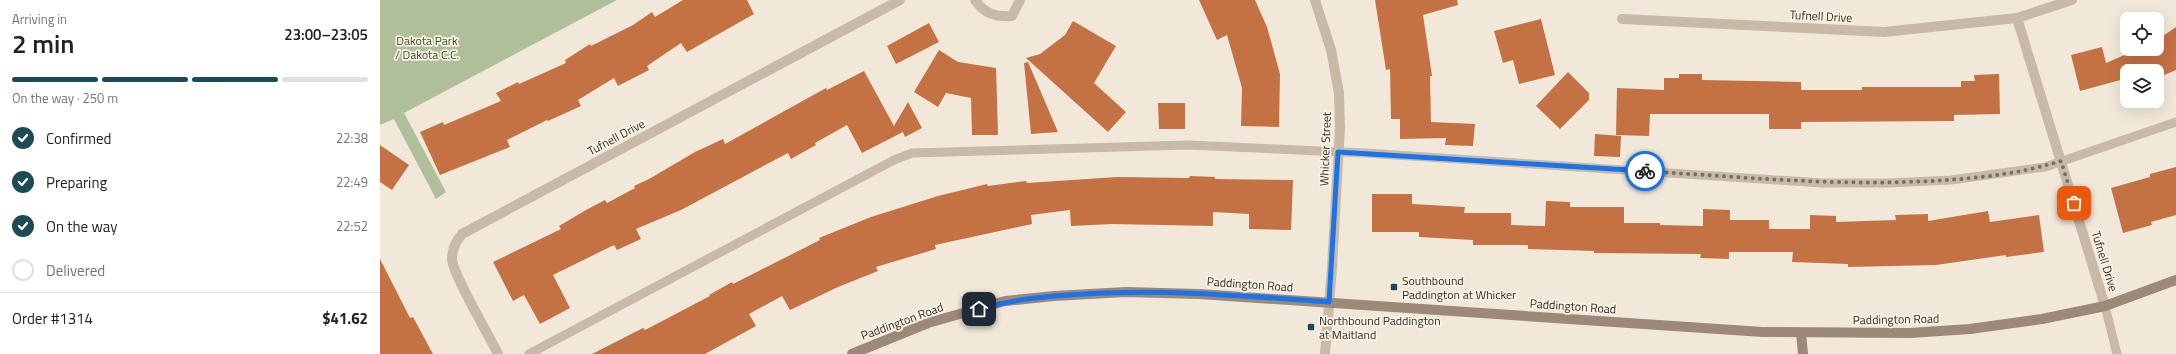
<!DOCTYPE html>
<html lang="en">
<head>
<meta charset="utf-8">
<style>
  :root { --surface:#fff; --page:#f2f2f2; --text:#222; --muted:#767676; --line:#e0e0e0; --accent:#1d4b55 }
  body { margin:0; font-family:"Titillium Web",sans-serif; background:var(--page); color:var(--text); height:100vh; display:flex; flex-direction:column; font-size:15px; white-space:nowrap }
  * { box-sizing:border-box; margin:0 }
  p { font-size:13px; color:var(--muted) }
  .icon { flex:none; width:22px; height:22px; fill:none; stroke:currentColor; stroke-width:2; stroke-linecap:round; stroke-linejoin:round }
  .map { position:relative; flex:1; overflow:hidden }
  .details { display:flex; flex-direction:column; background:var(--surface); width:380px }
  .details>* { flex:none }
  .buttons { position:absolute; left:1740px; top:12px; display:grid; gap:8px }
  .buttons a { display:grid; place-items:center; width:44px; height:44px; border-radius:8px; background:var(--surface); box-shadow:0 4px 16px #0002; font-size:20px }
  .pin { position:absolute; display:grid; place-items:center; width:34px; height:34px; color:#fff; margin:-17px; border-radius:8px; box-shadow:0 2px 6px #0006 }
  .courier { position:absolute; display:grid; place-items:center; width:40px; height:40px; margin:-20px; border:3px solid #1a73e8; border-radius:50%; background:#fff; color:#222; box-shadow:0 1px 5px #0007 }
  .headline em { font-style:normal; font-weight:600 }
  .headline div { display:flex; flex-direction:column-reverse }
  .headline { display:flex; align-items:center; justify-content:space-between; height:68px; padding:0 12px }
  h1 { font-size:26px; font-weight:600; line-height:30px }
  .bar { display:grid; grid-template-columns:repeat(4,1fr); gap:6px 4px; align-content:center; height:48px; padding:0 12px }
  .bar i { height:5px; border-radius:3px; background:var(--line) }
  .bar .current { background:var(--accent) }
  .bar p { grid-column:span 4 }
  .line { display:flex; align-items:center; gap:10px; padding:0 12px; border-top:1px solid var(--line) }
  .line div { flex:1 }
  ol { padding:0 12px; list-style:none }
  li { display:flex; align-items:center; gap:12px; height:44px }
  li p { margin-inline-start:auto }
  li .icon { padding:4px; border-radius:50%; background:var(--accent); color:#fff; stroke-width:4 }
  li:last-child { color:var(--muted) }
  li i { width:22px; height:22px; border:2px solid var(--line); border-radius:50% }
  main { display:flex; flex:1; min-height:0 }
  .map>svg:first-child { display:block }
  .green { fill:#aebf9a }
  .building { fill:#c47244 }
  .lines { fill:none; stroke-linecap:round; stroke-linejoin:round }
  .lane { stroke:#c8baa6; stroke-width:9 }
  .street { stroke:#c8baa6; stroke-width:10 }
  .secondary { stroke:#9c8977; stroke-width:10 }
  .done { stroke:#776e65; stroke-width:4; stroke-dasharray:0 7.2 }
  .route { stroke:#1a73e8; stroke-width:5 }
  .poi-dot { fill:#1d4b55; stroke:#f9f2e5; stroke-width:1.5 }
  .labels { text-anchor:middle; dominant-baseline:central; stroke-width:3.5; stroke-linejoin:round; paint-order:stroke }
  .street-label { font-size:12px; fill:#352d27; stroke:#f9f2e5 }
  .park-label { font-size:12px; fill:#3f522b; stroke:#f9f2e5 }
  .poi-label { font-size:12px; fill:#352d27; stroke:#f9f2e5; text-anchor:start }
</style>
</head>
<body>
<main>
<section class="details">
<div class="headline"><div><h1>2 min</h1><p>Arriving in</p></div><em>23:00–23:05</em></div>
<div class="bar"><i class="current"></i><i class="current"></i><i class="current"></i><i></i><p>On the way · 250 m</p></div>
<ol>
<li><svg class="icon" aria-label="check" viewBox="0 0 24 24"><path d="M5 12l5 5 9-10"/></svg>Confirmed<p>22:38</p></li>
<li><svg class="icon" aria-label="check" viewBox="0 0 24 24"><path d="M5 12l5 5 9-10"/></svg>Preparing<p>22:49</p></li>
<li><svg class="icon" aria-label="check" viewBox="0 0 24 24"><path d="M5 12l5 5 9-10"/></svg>On the way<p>22:52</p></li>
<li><i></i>Delivered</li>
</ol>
<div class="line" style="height:52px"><div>Order #1314</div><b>$41.62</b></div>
</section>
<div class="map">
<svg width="1796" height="354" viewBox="0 0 1796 354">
  <rect width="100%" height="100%" fill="#f1e8d9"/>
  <path class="green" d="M0,0H237L24,113L66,192L56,199L14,119L0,125Z"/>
  <g class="building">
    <path d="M303,0H367L374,14L307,52L301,43L267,66L269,70L238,86L234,78L198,100L201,106L168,121L167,120L127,140L130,147L60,175L40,132L63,122L64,125L121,101L116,93L138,82L139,84L186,63L185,60L210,44L211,46L253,25L272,12L275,17Z"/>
    <path d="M819,0H875L887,27L900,74L899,127L861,126L862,88L847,35L837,40Z"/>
    <path d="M995,0H1077L1078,5L1043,15L1052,76H1050L1051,122L1095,124L1093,146L1065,145L1066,138L1020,139V119H1011L1010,69L1006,70Z"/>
    <path d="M1161,19L1175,75L1139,84L1133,60L1123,63L1114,31Z"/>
    <path d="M693,21L736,46L714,83L746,112L728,132L646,58L660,54L685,35Z"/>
    <path d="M549,23L559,42L516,64L507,46Z"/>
    <path d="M1796,27V70L1777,78V71H1747V87L1744,79L1700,91L1691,55L1722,47L1726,63L1758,49H1777V40Z"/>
    <path d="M559,50L578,62L616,68L618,135H592L591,98L566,93L558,107L534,92Z"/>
    <path d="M648,62L678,132L651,134L644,63Z"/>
    <path d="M484,71L514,126L528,102L542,128L525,137L523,132L482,153L467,125L435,143L436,145L411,159L408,153L301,210L256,229L261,239L237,250L234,245L173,275L190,308L160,324L144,295L133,301L113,262L181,229L179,226L206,210L225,200L227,203L255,188L254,186L269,179L315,152L343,139L345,144L446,88L447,90Z"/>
    <path d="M1188,72L1209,93V100L1180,129L1156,106Z"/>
    <path d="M1299,74H1322V80L1421,82V90H1482V87H1581V81H1595L1594,75L1619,74L1620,114L1574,115V121L1421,122V129H1389V114H1270L1269,136L1236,135L1237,88L1284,90V78H1299Z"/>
    <path d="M778,103H805V129H779Z"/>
    <path d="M1215,134L1241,136L1240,157L1214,156Z"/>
    <path d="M0,145L29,165L12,190L0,182Z"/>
    <path d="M1796,167V215L1771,222L1772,225L1743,233L1731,188L1770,177V174Z"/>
    <path d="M810,176L835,177V179L913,180L911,230L869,229V214L833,212V226L732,224L691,226L690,210L651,215L652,224L555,245L556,249L496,267L498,271L458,287L410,310L402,296L369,314L376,326L325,354H212L263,328L265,330L330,296L329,295L352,282L353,284L440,240L439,238L491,217L558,196L607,184L608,186L646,181L647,183L737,177L809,178Z"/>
    <path d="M992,194H1032V204L1085,207L1084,213H1131V225L1165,226L1166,201L1190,202V207H1244V223H1280V225L1323,226V209L1350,210V220H1389V229H1430V215L1456,216V222L1516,220L1515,215L1548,214V221L1608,211L1610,222L1659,215L1664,252L1626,257V255L1556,265L1468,267V264L1412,262L1413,252H1349V259L1320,258L1321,254L1214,253V251L1148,249V245H1093V240L1039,237V232H992Z"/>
    <path d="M0,259L30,318L33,317L53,354H0Z"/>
  </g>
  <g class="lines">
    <g class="lane">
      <path d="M1725,306L1737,354"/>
      <path d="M149,354L514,160L532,153L808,145L985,153L1442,183H1509L1571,180L1665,167L1796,122"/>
    </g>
    <g class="street">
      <path d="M595,0C605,14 615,17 632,16L640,0"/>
      <path d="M935,0L951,50L959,93L960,128L952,267L945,354"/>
      <path d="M1637,18L1725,306"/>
      <path d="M1242,19L1504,32L1637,18L1692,0"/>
      <path d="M118,354C110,337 72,273 72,259C72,249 76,241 82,234L520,0"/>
    </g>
    <g class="secondary">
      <path d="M1421,333L1423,354"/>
      <path d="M472,354L548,323L625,301L674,296L746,292L819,294L1383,332L1530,333L1590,329L1662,319L1725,306L1796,280"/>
    </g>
  </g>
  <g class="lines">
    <path class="done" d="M1265,171C1360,177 1454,186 1550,181C1593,179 1639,174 1681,161L1694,203"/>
    <path class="route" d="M599,309C634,299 668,296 704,294C786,289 867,296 949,302L958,152L1265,171"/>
  </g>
  <g class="poi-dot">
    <rect x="1010" y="283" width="8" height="8" rx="2"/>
    <rect x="927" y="323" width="8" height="8" rx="2"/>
  </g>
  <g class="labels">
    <g class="street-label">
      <text transform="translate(1441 16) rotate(3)">Tufnell Drive</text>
      <text transform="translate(236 137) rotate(-28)">Tufnell Drive</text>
      <text transform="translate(945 149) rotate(-88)">Whicker Street</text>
      <text transform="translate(1725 261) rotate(73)">Tufnell Drive</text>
      <text transform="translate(870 284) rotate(4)">Paddington Road</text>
      <text transform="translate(1193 306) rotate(4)">Paddington Road</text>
      <text transform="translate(1516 319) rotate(-1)">Paddington Road</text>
      <text transform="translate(522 321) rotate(-20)">Paddington Road</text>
    </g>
    <g class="park-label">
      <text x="47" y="40">Dakota Park<tspan x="47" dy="14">/ Dakota C.C.</tspan></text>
    </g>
    <g class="poi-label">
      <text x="1022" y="280">Southbound<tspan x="1022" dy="14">Paddington at Whicker</tspan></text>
      <text x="939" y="320">Northbound Paddington<tspan x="939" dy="14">at Maitland</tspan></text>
    </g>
  </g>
</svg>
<div class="buttons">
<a><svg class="icon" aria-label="locate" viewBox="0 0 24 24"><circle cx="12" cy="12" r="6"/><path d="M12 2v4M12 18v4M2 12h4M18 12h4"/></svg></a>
<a><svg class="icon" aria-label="layers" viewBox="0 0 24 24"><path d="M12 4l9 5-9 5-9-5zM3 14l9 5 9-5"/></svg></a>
</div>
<div class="pin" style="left:1694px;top:203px;background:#ea580c"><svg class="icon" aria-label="bag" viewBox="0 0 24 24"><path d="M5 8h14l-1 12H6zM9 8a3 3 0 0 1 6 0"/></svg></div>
<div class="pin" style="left:599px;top:309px;background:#1f2937"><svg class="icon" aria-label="home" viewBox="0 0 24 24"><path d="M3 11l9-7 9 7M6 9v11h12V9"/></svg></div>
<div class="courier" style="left:1265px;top:171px"><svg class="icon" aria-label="bike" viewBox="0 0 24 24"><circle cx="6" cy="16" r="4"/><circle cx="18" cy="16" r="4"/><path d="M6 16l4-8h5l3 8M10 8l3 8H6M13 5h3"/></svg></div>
</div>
</main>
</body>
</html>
